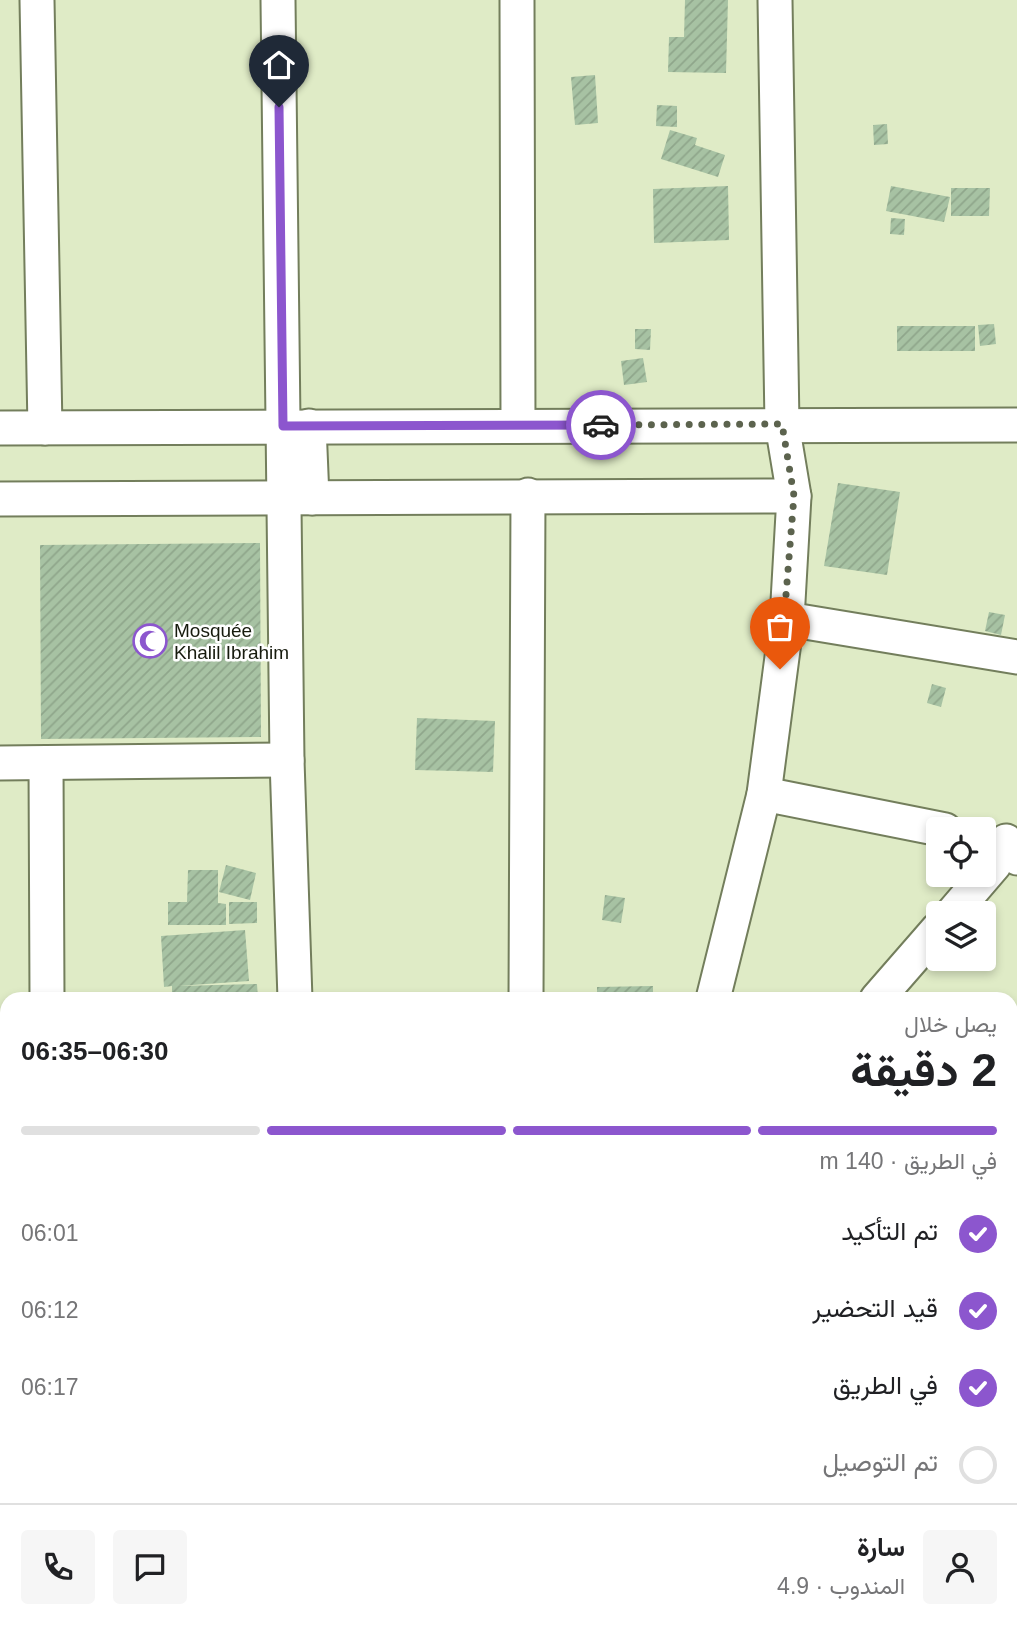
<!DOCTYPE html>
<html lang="ar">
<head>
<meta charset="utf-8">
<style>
  :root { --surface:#fff; --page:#f6f6f6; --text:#202124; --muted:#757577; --line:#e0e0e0; --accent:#8c56ce }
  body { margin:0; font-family:Helvetica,Vazirmatn,sans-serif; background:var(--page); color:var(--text); direction:rtl; height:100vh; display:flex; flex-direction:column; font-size:26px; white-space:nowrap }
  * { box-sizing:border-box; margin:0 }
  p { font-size:23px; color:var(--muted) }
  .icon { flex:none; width:38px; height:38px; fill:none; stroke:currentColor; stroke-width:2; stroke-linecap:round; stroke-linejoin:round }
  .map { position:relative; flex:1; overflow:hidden; direction:ltr }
  .panel { position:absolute; left:0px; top:992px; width:1018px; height:653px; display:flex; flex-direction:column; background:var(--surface); border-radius:21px 21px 0 0; box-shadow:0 4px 10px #0003; direction:rtl }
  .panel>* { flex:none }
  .tools { position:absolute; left:926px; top:817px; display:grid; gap:14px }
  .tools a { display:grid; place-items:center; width:70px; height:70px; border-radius:7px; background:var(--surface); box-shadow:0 4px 10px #0003; font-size:35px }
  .pin { position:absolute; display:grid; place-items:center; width:60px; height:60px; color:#fff; margin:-72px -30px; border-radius:50% 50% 50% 0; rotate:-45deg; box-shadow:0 0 7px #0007 }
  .pin .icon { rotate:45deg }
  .courier { position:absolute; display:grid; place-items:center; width:70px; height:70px; margin:-35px; border:5px solid #8c56ce; border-radius:50%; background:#fff; color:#222; box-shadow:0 2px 9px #0007 }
  .overview em { font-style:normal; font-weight:700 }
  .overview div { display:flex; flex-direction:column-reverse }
  .overview { display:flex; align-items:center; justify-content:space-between; height:119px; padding:0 21px }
  h1 { font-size:46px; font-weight:700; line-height:52px }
  .bar { display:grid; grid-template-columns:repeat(4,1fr); gap:10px 7px; align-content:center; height:84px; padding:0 21px }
  .bar i { height:9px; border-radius:5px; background:var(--line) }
  .bar .current { background:var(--accent) }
  .bar p { grid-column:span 4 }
  .line { display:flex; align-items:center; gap:18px; padding:0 21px; border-top:2px solid var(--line) }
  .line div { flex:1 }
  .round { display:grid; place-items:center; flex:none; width:74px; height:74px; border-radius:7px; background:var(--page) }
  ol { padding:0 21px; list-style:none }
  li { display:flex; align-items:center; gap:21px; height:77px }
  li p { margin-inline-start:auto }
  li .icon { padding:7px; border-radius:50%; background:var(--accent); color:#fff; stroke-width:4 }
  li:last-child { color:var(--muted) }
  li i { width:38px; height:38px; border:4px solid var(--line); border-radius:50% }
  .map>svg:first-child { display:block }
  .building { fill:url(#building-hatch) }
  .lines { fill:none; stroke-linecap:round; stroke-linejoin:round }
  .minor-casing { stroke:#737e5c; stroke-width:37 }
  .minor { stroke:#fff; stroke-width:33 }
  .done { stroke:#5c634e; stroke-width:7; stroke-dasharray:0 12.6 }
  .route { stroke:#8c56ce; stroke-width:9 }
  .labels { text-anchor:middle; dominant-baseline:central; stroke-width:5; stroke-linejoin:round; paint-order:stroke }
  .poi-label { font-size:19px; fill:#161a0d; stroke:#fff; text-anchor:start }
</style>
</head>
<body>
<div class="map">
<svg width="1017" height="1644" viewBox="0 0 1017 1644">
  <defs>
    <pattern id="building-hatch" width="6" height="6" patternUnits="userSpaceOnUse" patternTransform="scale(1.75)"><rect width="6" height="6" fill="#a7c2a3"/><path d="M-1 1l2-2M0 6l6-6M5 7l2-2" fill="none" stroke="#8fa68b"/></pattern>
  </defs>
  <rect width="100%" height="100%" fill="#dfebc6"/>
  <g class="building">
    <path d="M685,0H728L726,73L668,72L669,37H684Z"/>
    <path d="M595,75L598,123L575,125L571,77Z"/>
    <path d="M657,105L677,106V127L656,126Z"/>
    <path d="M887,124L888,144L874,145L873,125Z"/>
    <path d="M670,130L697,138L695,145L725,155L718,177L661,159Z"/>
    <path d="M728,186L729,240L654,243L653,189Z"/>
    <path d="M891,186L950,197L944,222L886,211Z"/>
    <path d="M951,188H990L989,216H951Z"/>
    <path d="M891,218L905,219L904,235L890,234Z"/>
    <path d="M994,324L996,344L980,346L978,325Z"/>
    <rect x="897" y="326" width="78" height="25"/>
    <path d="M635,329H651L650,350L635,349Z"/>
    <path d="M643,358L647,382L624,385L621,361Z"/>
    <path d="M838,483L900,492L887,575L824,566Z"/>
    <path d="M260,543L261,737L41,739L40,545Z"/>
    <path d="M989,612L1005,615L1001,635L985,631Z"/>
    <path d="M932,684L946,688L941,707L927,703Z"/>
    <path d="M417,718L495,721L493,772L415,770Z"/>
    <path d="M226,865L256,873L250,900L219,892Z"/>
    <path d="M188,870H218V903L226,904V925H168V902H187Z"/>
    <path d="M605,895L625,898L621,923L602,920Z"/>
    <path d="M229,902H257V923L229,924Z"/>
    <path d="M245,930L249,981L178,986L257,984L258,999H172V986L164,987L161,936Z"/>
    <path d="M653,986V999H597V987Z"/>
    <path d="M183,1638H199L207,1644H184L181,1641Z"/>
  </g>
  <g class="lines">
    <defs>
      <g id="minor">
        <path d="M37,0L45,428"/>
        <path d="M278,0L287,760L295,999"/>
        <path d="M517,0L518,425"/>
        <path d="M309,426L312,498"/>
        <path d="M0,428L1017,425"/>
        <path d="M0,499L794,496"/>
        <path d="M787,619L1017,657"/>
        <path d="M0,763L287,760"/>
        <path d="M46,763L47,999"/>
        <path d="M764,794L945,830"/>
        <path d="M952,914L994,865L1006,841L1017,858"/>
        <path d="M526,999L528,495"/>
        <path d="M713,999L764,794L787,619L794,496L782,424L775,0"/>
        <path d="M877,999L938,929"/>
        <path d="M1012,1108L1017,1102"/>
        <path d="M0,1207H7"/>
        <path d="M1012,1371L1017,1365"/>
        <path d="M1012,1403L1017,1402"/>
        <path d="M0,1498H7"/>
        <path d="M1012,1534L1017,1533"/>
        <path d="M1012,1582L1017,1609"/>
        <path d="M553,1638L562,1644"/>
        <path d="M855,1638L857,1644"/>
        <path d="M281,1644L286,1638"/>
        <path d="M508,1644L514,1638"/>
        <path d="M655,1644L660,1638"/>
      </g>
    </defs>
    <use href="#minor" class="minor-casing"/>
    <use href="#minor" class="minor"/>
  </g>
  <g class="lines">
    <path class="done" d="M601,425L782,424L794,496L780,669"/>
    <path class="route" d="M279,107L283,426L601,425"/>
  </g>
  <defs>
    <symbol id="mosque-ring" viewBox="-11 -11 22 22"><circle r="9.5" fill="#fff" stroke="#8c56ce" stroke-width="1.5"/><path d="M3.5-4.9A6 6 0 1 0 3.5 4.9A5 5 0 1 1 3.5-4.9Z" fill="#8c56ce"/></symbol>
  </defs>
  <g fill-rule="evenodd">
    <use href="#mosque-ring" x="131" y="622" width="38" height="38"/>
  </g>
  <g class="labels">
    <g class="poi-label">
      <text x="174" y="630">Mosquée<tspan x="174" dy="22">Khalil Ibrahim</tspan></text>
    </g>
  </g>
</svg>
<div class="tools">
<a><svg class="icon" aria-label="locate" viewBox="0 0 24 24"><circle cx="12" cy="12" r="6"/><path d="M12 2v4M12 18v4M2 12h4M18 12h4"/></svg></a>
<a><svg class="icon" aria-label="layers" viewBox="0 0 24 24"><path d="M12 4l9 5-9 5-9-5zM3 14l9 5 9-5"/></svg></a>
</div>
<div class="pin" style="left:780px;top:669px;background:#ea580c"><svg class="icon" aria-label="bag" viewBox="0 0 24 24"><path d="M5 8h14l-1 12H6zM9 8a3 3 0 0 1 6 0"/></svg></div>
<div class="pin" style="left:279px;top:107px;background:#1f2937"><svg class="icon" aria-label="home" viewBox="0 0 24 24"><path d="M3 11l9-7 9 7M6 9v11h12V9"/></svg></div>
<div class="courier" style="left:601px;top:425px"><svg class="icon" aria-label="car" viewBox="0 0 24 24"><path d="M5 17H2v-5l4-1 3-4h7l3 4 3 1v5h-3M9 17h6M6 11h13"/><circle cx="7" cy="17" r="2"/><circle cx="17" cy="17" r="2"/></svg></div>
<section class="panel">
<div class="overview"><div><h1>2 دقيقة</h1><p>يصل خلال</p></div><em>06:30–06:35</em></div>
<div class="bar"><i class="current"></i><i class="current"></i><i class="current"></i><i></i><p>في الطريق · 140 m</p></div>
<ol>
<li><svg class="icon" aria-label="check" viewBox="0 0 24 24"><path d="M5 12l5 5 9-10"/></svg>تم التأكيد<p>06:01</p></li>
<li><svg class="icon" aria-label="check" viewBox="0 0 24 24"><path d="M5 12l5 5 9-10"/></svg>قيد التحضير<p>06:12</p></li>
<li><svg class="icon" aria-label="check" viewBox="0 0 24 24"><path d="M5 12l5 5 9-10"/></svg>في الطريق<p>06:17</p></li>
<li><i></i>تم التوصيل</li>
</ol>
<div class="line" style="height:126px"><a class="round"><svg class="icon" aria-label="person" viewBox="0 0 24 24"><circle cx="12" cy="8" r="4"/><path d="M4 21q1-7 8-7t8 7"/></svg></a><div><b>سارة</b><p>المندوب · 4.9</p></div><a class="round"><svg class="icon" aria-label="chat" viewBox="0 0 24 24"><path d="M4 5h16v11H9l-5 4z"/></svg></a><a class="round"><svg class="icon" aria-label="phone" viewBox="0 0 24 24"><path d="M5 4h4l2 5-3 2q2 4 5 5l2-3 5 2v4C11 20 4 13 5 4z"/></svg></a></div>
</section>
</div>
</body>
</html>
